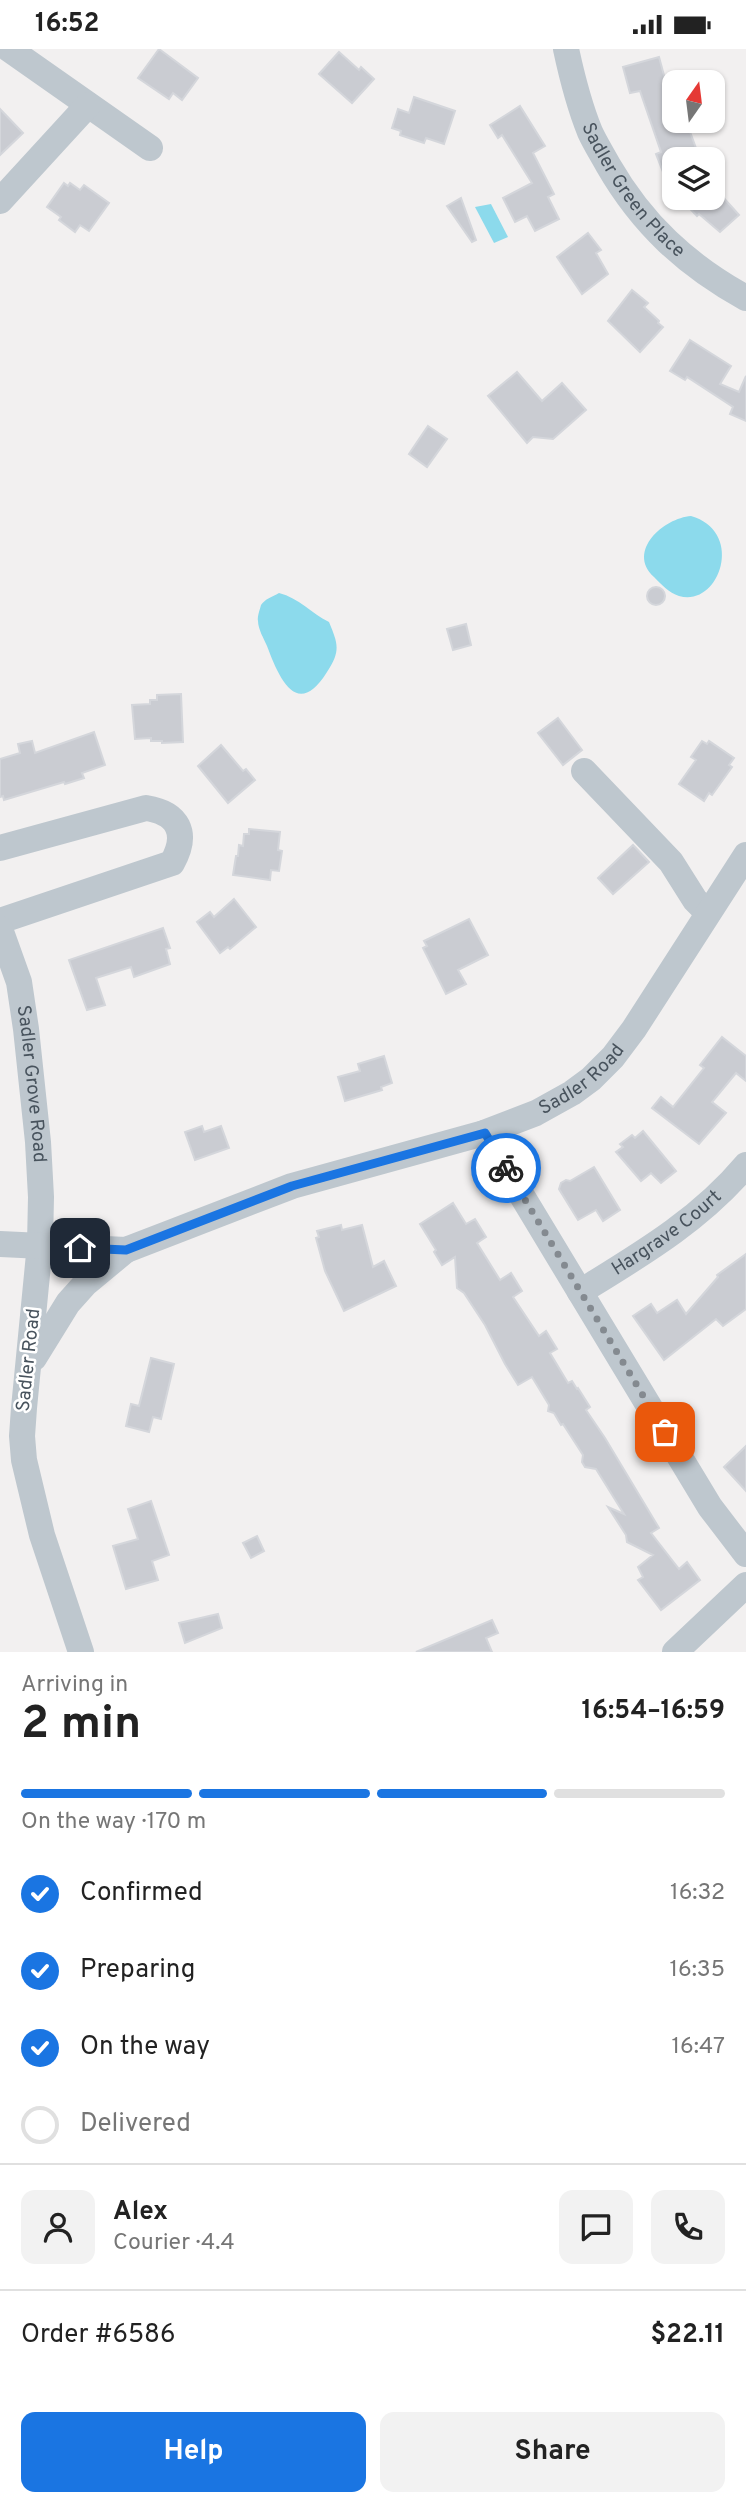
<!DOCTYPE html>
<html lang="en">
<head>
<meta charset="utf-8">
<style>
  :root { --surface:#fff; --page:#f2f2f2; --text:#222; --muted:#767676; --line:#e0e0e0; --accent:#1a75e2 }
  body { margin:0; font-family:Overpass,sans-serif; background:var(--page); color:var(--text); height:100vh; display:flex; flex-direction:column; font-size:26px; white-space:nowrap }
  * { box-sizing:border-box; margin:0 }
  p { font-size:23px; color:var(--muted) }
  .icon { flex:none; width:38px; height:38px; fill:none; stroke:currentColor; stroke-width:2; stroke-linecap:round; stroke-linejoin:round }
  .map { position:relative; height:1603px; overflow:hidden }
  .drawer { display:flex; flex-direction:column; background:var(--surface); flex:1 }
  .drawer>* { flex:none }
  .needle { width:46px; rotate:14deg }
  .fabs { position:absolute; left:662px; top:21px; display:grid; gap:14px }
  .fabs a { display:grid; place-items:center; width:63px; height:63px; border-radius:14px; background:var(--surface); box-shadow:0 2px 5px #0004; font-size:35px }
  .pin { position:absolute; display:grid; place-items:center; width:60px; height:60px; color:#fff; margin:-30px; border-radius:14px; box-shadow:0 4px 10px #0006 }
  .courier { position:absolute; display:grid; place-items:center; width:70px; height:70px; margin:-35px; border:5px solid #1a75e2; border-radius:50%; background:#fff; color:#222; box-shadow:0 2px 9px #0007 }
  .overview em { font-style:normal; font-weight:700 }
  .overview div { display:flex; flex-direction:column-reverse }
  .overview { display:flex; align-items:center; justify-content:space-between; height:119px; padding:0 21px }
  h1 { font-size:46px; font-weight:700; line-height:52px }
  .bar { display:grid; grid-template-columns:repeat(4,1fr); gap:10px 7px; align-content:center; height:84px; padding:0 21px }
  .bar i { height:9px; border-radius:5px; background:var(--line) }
  .bar .selected { background:var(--accent) }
  .bar p { grid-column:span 4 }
  .line { display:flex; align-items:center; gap:18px; padding:0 21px; border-top:2px solid var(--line) }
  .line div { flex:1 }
  .round { display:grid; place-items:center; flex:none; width:74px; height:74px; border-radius:14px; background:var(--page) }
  ol { padding:0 21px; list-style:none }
  li { display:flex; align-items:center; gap:21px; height:77px }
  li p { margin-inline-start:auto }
  li .icon { padding:7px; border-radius:50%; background:var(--accent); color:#fff; stroke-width:4 }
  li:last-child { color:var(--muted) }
  li i { width:38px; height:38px; border:4px solid var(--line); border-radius:50% }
  .action { display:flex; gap:14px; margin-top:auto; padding:14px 21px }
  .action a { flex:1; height:80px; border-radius:14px; background:var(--accent); color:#fff; font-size:28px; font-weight:700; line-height:80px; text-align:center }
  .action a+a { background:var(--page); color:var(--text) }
  .status { display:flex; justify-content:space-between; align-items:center; height:49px; padding:0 35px; background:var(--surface); direction:ltr }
  .status svg { height:19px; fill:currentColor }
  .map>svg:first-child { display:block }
  .water { fill:#8cdaec }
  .building { fill:#caccd2; stroke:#d4d6db; stroke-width:2 }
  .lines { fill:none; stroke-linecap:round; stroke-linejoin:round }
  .minor { stroke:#bec7ce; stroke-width:26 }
  .done { stroke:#848a90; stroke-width:7; stroke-dasharray:0 12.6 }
  .route { stroke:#1a75e2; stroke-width:9 }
  .labels { text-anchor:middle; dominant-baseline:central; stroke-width:5; stroke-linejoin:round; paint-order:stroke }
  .street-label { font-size:19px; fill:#48535d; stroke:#fff }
</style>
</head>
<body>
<div class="status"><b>16:52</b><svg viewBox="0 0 49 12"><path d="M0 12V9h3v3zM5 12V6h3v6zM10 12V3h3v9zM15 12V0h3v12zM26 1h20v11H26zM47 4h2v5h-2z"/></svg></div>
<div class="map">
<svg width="746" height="1603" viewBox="0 0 746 1603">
  <rect width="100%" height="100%" fill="#f2f0f0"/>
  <g class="water">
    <path d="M491,155L508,188L494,194L475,158Z"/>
    <path d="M691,467C746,483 719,559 679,547C669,544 661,535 654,528C626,502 664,469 691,467Z"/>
    <path d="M279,544C299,549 311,564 329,573C338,595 341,602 327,623C297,671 279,629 267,597C264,590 258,580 258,572C257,568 260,560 261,556C265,550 272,548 279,544Z"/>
  </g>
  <g class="building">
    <path d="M159,0L198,29L182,51L173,44L169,50L138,29Z"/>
    <path d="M339,3L359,21L361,18L374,30L352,54L319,25Z"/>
    <path d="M659,8L674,63V72H686L700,110H674V119L663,123L656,105L661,103L640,42L630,44L623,18Z"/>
    <path d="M414,48L455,62L444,95L426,89L424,94L400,86L401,82L392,79L398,60L409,64Z"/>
    <path d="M520,57L545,97L533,104L554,145L548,148L559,170L535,182L527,167L515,173L503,149L532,134L502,86L498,89L490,76Z"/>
    <path d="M0,60L23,84L0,106Z"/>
    <path d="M64,134L68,137L70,134L80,141L84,136L109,154L89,182L80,176L75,183L59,171L61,168L47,158Z"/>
    <path d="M712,136L739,166L720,183L699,165L697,167L680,149H712Z"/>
    <path d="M461,149L476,191L472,193L447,157Z"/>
    <path d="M588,184L601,201L596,204L608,225L582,245L557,208Z"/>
    <path d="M632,241L648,254L644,258L659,272L658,274L663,278L640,303L608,272Z"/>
    <path d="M690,291L731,317L720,335L739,343L746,327V372L730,365L733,358L687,328L685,331L670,322Z"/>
    <path d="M517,323L542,352L562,334L586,361L553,390L533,388L527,394L488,347Z"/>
    <path d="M428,377L447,390L427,418L409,405Z"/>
    <circle cx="656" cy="547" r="9"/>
    <path d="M466,575L471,596L453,601L447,580Z"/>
    <path d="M181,645L183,693L162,694V692H151V689L135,690L132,656L150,655V651H157V646Z"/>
    <path d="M558,669L582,701L563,716L538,684Z"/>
    <path d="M94,683L105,716L82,724L84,729L65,735L64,733L4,751L3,747L0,748V710L20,704L18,695L32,692L35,704Z"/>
    <path d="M702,692L707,695L709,692L734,709L729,716L732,718L712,746L709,744L704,752L679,735L696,711L691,708Z"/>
    <path d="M221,696L243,722L246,720L255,731L228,754L198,717Z"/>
    <path d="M249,780L280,783L278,801L282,802L279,822L271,821L270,831L233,826L236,807H238L239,796L243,797L244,785H249Z"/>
    <path d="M633,796L649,813L613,845L598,829Z"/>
    <path d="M234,850L256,878L230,900L228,898L220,904L197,873L210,863L214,868Z"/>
    <path d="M469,870L488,906L458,921L466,935L446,945L423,899L427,897L424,892Z"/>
    <path d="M163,879L170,899L166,900L170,915L134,928L131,918L96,929L105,956L87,961L69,911Z"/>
    <path d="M722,988L746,1007V1032L736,1024L712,1053L726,1064L699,1095L652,1059L661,1048L673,1058L704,1019L700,1016Z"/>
    <path d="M384,1007L392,1034L381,1038L382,1041L345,1052L338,1028L360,1022L358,1015Z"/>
    <path d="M202,1077L204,1083L221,1077L229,1099L195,1111L185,1083Z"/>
    <path d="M643,1082L676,1122L661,1134L651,1124L641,1132L616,1103L623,1098L620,1095L632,1086L635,1089Z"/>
    <path d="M594,1118L620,1161L603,1172L596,1161L578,1171L559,1140L561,1134L566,1131L570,1132Z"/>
    <path d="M453,1154L466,1175L475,1170L486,1188L477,1194L500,1231L511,1224L522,1242L513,1248L539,1287L546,1282L557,1300L550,1304L568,1334L572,1332L577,1340L578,1339L590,1358L586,1361L605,1389L659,1479L651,1484L679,1520L687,1513L700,1531L661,1561L638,1531L643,1528L638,1518L653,1506L627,1493L626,1486L608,1458L624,1465L596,1420L585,1418L582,1413L583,1406L563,1375L561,1376L554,1364L548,1362L549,1356L532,1328L518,1336L505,1315L485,1276L464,1244L457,1239L455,1208L442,1216L434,1203L436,1201L420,1175Z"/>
    <path d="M341,1176L342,1181L362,1176L373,1218L384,1212L396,1237L344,1262L325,1222L316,1189L319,1188L317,1182Z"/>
    <path d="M746,1205V1260L723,1277L716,1270L664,1311L633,1267L651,1255L657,1264L677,1251L686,1265L718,1228L717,1226Z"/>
    <path d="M151,1309L174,1315L161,1370L153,1368L149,1383L126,1377L131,1355L139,1357Z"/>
    <path d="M746,1397V1442L724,1418Z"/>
    <path d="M151,1452L169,1506L152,1512L158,1531L126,1540L113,1497L138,1490L128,1460Z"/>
    <path d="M257,1487L264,1502L251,1509L243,1494Z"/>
    <path d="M218,1565L222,1579L185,1594L179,1574Z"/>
    <path d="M492,1571L498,1584L486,1589L492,1603H416Z"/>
  </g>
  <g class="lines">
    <g class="minor">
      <path d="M9,0L150,99"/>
      <path id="s1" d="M566,0C572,28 579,56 590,83C595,94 602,105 608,116C642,175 686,216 746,249"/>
      <path d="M0,152L88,56"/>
      <path d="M584,722L671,813L695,851L708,864"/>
      <path d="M0,799L146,759C178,764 189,784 172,814L0,872"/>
      <path id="s2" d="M0,880L19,933L26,980L38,1093L41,1148L40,1195L24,1359L22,1387L24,1411L42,1486L81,1603"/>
      <path d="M484,1084L710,1458L746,1505"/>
      <path id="s3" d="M0,1195L126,1201L292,1137L484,1084L536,1064L572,1044L591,1030L613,1008L634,980L746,806"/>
      <path id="s4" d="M580,1243C640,1206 700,1171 746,1116"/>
      <path d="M34,1309L68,1254L85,1235L126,1201"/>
      <path d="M675,1603L746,1536"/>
    </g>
  </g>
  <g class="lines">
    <path class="done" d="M506,1119L665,1383"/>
    <path class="route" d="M80,1199L126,1201L292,1137L485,1084L506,1119"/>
  </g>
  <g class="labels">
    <g class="street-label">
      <text stroke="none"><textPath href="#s1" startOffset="159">Sadler Green Place</textPath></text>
      <text stroke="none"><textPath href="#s3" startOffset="616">Sadler Road</textPath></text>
      <text stroke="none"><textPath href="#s2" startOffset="159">Sadler Grove Road</textPath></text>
      <text stroke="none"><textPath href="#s4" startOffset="105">Hargrave Court</textPath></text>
      <text transform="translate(29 1311) rotate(-84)">Sadler Road</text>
    </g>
  </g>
</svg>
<div class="fabs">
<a><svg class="needle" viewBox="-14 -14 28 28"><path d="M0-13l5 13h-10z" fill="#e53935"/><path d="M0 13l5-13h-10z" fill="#767676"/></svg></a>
<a><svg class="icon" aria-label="layers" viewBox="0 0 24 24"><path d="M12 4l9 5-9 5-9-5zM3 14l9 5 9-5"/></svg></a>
</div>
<div class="pin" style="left:665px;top:1383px;background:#ea580c"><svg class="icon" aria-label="bag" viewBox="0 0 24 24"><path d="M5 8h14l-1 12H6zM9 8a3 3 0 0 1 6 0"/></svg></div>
<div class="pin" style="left:80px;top:1199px;background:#1f2937"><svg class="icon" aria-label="home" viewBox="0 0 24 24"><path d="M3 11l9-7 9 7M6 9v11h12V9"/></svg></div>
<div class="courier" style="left:506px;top:1119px"><svg class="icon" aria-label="bike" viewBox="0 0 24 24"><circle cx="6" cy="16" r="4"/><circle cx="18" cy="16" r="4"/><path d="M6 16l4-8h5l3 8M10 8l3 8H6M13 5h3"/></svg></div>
</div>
<section class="drawer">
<div class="overview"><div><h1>2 min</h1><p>Arriving in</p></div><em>16:54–16:59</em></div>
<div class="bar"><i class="selected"></i><i class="selected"></i><i class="selected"></i><i></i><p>On the way · 170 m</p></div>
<ol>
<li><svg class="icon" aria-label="check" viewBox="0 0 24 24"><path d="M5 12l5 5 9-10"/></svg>Confirmed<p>16:32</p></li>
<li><svg class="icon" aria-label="check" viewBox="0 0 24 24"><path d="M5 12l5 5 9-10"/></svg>Preparing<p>16:35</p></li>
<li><svg class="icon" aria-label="check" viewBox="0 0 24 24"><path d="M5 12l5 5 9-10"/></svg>On the way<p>16:47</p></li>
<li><i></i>Delivered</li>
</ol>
<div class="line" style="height:126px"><a class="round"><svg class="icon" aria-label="person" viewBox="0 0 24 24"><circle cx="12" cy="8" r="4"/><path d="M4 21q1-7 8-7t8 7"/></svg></a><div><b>Alex</b><p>Courier · 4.4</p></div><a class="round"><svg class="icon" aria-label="chat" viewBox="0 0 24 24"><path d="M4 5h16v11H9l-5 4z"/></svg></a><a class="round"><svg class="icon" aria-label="phone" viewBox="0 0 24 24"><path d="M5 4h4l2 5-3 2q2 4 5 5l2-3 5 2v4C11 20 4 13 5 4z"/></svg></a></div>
<div class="line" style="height:91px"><div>Order #6586</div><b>$22.11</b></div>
<div class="action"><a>Help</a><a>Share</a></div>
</section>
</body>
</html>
